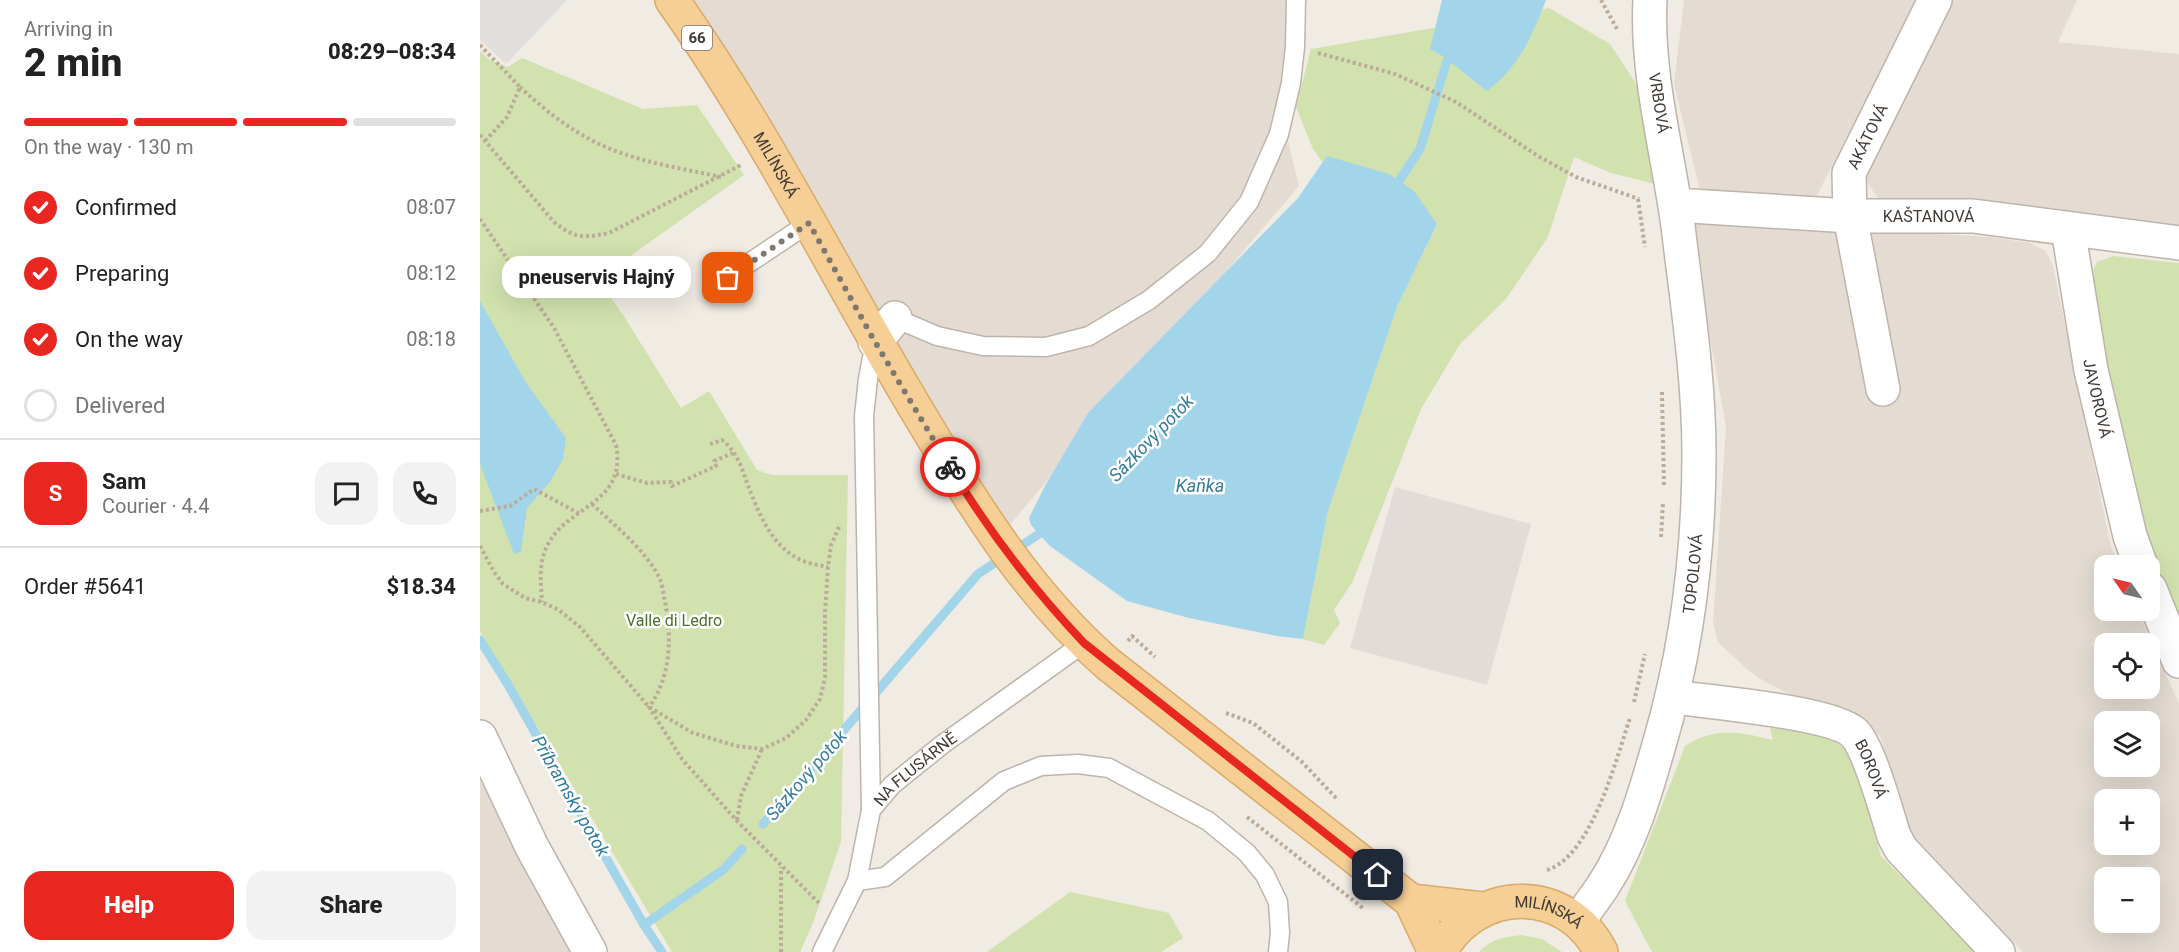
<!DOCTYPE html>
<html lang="en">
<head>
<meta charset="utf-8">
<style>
  :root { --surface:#fff; --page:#f2f2f2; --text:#222; --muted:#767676; --line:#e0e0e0; --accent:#e92721 }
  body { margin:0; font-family:Roboto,sans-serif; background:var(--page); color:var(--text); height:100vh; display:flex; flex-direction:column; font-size:22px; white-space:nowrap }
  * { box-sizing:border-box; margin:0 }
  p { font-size:20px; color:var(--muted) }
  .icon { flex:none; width:33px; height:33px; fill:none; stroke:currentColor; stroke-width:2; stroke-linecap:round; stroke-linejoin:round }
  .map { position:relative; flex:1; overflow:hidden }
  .panel { display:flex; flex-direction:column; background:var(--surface); width:480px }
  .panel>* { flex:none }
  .needle { width:39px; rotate:304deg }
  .buttons { position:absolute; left:1614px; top:555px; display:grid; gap:12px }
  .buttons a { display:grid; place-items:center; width:66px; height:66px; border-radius:12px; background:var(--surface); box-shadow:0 6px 24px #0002; font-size:30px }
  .pin { position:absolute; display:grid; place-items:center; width:51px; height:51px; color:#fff; margin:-26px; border-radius:12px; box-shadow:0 3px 9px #0006 }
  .courier { position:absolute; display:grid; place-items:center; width:60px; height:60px; margin:-30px; border:4px solid #e92721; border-radius:50%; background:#fff; color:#222; box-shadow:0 2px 8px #0007 }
  .bubble { position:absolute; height:42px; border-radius:18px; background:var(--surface); box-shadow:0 6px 24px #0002; font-size:20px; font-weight:800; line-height:42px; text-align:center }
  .overview em { font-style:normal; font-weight:800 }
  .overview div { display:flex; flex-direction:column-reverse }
  .overview { display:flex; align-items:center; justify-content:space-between; height:102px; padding:0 24px }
  h1 { font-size:39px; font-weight:800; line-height:45px }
  .bar { display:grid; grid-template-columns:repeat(4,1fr); gap:9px 6px; align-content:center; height:72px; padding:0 24px }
  .bar i { height:8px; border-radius:4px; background:var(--line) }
  .bar .active { background:var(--accent) }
  .bar p { grid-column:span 4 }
  .line { display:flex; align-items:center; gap:15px; padding:0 24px; border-top:2px solid var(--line) }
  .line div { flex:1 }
  .round { display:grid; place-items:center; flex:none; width:63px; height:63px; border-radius:18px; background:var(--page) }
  ol { padding:0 24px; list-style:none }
  li { display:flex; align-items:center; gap:18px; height:66px }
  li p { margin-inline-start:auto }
  li .icon { padding:6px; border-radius:50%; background:var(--accent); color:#fff; stroke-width:4 }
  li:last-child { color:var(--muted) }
  li i { width:33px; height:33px; border:3px solid var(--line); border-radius:50% }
  .primary-button { display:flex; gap:12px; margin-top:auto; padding:12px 24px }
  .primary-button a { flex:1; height:69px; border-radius:18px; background:var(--accent); color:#fff; font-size:24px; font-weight:800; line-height:69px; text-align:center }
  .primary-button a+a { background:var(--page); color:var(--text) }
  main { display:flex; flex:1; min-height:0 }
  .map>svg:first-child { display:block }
  .residential { fill:#e4dcd2; fill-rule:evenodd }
  .industrial { fill:#e2dcd8 }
  .green { fill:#d1e2ae }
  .parking { fill:#e1dedb }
  .water { fill:#a3d5ea }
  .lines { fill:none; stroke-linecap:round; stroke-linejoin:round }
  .stream { stroke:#a3d5ea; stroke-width:9 }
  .service-casing { stroke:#beb4aa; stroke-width:21 }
  .minor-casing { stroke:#beb4aa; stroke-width:36 }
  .primary-casing { stroke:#d9aa68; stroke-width:36 }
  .path { stroke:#bbab99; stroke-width:4; stroke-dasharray:3 3; stroke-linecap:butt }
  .service { stroke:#fff; stroke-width:18 }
  .minor { stroke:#fff; stroke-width:33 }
  .primary { stroke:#f6cf96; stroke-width:33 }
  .done { stroke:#7e7871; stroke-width:6; stroke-dasharray:0 10.8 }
  .route { stroke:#e92721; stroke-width:8 }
  .labels { text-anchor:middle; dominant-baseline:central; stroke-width:5; stroke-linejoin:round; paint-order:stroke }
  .shield { fill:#fff; stroke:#7a7571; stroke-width:1.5 }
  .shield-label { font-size:15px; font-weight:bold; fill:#413a34 }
  .street-label { font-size:16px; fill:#413a34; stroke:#fff }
  .park-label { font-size:16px; fill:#4d6e2c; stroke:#fff }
  .water-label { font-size:18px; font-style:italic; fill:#347d9d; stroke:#fff }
</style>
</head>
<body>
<main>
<section class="panel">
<div class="overview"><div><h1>2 min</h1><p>Arriving in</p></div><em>08:29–08:34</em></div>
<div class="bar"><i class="active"></i><i class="active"></i><i class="active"></i><i></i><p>On the way · 130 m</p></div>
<ol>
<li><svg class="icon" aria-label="check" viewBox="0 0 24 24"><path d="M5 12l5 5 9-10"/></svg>Confirmed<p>08:07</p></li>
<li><svg class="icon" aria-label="check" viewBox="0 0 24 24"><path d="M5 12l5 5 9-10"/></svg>Preparing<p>08:12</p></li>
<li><svg class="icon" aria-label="check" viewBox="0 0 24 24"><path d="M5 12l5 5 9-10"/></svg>On the way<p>08:18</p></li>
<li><i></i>Delivered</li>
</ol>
<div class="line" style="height:108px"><b class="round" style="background:var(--accent);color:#fff">S</b><div><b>Sam</b><p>Courier · 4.4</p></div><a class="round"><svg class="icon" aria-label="chat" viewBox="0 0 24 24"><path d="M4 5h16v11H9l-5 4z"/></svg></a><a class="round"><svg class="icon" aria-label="phone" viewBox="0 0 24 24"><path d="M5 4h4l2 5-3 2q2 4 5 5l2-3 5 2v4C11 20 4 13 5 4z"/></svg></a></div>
<div class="line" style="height:78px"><div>Order #5641</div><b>$18.34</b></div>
<div class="primary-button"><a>Help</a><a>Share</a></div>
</section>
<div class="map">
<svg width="1699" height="952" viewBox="0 0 1699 952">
  <rect width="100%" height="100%" fill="#f0ebe3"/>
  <g class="residential">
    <path d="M200,0H816L800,108L819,186L526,529Z"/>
    <path d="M1204,0H1437L1337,195L1325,201L1221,195L1194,84Z"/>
    <path d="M1469,0H1597L1578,42L1699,54V235L1402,205L1384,177Z"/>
    <path d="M1209,220L1510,237L1550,243L1566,251L1573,266L1631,547L1639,565L1624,566V610L1658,611L1699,704V952H1543L1431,839L1400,736L1366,709L1318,698L1287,683L1269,671L1238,642L1233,623L1246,427ZM1624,644H1670V688H1624ZM1624,722H1670V766H1624ZM1624,800H1670V844H1624ZM1624,878H1670V922H1624Z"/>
    <path d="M0,754L101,952H0Z"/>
  </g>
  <path class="industrial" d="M915,487L1051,524L1007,685L870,648Z"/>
  <g class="green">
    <path d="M1069,8L1130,44L1155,82L1173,128L1179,185L1131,173L1094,157L1068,237L1026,299L980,344L941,409L873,581L854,610L860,623L844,645L823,639L848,511L917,307L957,224L846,167L833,149L816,107L831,49Z"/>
    <path d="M0,51L10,60L28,67L42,58L163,109L217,105L264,175L118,279L145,318L201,408L229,391L277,470L292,475H368L361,842L333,923L320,952H192L0,631Z"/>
    <path d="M1633,256L1699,263V622L1662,538L1609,278L1617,262Z"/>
    <path d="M1290,728L1310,729L1352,739L1372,755L1401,856L1497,952H1172L1145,901L1205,746C1237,726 1258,732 1293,740Z"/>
    <path d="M590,892L689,913L703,938L681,952H507Z"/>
    <path d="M1042,935L1062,939L1082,952H999C1010,939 1026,937 1042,935Z"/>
  </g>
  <path class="parking" d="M0,0H87L26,64L0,40Z"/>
  <g class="water">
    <path d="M962,0H1066C1051,38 1040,65 1007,91L964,57L950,49Z"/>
    <path d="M847,156L909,174L934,191L957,224L917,307L848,511L823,639L797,636L709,618L647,601L570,546L551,525L549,518L565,486L608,413L818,198Z"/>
    <path d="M0,301L45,381L86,438L83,459L70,482L47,508L41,552L34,554L0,464Z"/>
  </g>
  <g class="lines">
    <g class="stream">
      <path d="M913,190L940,149L971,48"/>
      <path d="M0,640L27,683L164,925L182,952"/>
      <path d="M283,824L498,574L568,528"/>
      <path d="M164,925L244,869L262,849"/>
    </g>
    <defs>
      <g id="service">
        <path d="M248,277L329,223"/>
        <path d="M415,318L457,336L503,346L566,347L609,336L669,300L728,253L769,202L799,134L811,83L815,47L816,0"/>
        <path d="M391,810L384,416L388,379L395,342"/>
        <path d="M377,881L405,877L524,781L561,766L598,764L629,768L728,821L767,853L785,875L798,902L800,933L798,952"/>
        <path id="s1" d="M342,952L377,881L391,810L412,785L463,744L604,643"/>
      </g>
      <g id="minor">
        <path id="s2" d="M1195,205L1370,216H1493L1699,243"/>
        <path id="s3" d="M1588,229L1611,370L1650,536L1661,566"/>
        <path d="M395,342L415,318"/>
        <path id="s4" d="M1403,389L1370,216L1369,173L1455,0"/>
        <path d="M1670,589L1699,661"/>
        <path id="s5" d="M1194,697C1229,702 1352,712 1374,733C1389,747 1407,814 1414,836L1421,849L1518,952"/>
        <path d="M0,737L52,847L110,952"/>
        <path id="s6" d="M1098,921C1106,910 1115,898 1123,886C1151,843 1165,794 1179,745C1207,650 1219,553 1219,454C1219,378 1207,302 1198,226C1188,152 1166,75 1170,0"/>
      </g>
      <g id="primary">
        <path id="s7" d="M192,0C287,134 360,284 445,424C497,511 551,597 628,664L931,901L955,952"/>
        <path d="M931,901L1002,909"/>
        <path id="s8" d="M960,952C996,886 1086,883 1121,952"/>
      </g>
    </defs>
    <use href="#service" class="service-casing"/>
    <use href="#minor" class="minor-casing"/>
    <use href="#primary" class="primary-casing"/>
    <g class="path">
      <path d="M1121,0L1137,29"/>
      <path d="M0,45L40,87L27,117L6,140"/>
      <path d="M838,53L915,74L976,102L1058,156L1096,177L1159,199"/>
      <path d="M40,87C63,109 90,130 119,144C157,162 200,168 241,177"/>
      <path d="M0,135L74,222C95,239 104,238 129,233L261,165"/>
      <path d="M1158,199L1165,247"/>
      <path d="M0,219L74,328L136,445C147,505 88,504 67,546C58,564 61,583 62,602"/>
      <path d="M1182,392L1184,486"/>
      <path d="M230,444L242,440C254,449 262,466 266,480C277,509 290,546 321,560C329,564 339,565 348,567"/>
      <path d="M136,474L167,483L191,482L192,486L236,466L234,461L253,453"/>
      <path d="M112,504C136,527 165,549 180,579C182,584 183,591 184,597C192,634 192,676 169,707L202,759L257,821L339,903"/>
      <path d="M0,511L30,506L54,489L100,514"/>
      <path d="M1181,537L1183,503"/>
      <path d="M0,546L14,572L23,584L45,598L62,602L79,610L100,627L169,707L213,733L256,746L282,749L306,738L326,720L340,699L345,678V613L348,567L351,545L360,525"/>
      <path d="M648,641L652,636L675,657"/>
      <path d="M1154,702L1165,654"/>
      <path d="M746,713L773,723L821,761L857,799"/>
      <path d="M767,817L884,909"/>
      <path d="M257,820L261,796L282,749"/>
      <path d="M1067,870C1112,856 1136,759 1150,718"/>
      <path d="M301,952V867"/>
    </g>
    <use href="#service" class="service"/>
    <use href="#minor" class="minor"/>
    <use href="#primary" class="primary"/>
  </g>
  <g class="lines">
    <path class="done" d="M248,278L329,223L395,342L470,467"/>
    <path class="route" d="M470,467C509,532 552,588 604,643L898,875"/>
  </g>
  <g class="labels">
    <rect class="shield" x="202" y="26" width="30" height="24" rx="4.5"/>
    <g class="shield-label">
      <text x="217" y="38">66</text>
    </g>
    <g class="street-label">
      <text transform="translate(1179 103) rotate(81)">VRBOVÁ</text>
      <text stroke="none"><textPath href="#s4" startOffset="260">AKÁTOVÁ</textPath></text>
      <text stroke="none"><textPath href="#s7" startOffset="195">MILÍNSKÁ</textPath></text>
      <text stroke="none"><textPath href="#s2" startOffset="254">KAŠTANOVÁ</textPath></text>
      <text stroke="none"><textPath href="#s3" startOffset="172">JAVOROVÁ</textPath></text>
      <text stroke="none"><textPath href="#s6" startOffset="370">TOPOLOVÁ</textPath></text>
      <text stroke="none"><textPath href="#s1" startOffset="212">NA FLUSÁRNĚ</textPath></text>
      <text stroke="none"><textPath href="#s5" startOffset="225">BOROVÁ</textPath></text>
      <text stroke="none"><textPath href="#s8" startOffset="130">MILÍNSKÁ</textPath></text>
    </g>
    <g class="park-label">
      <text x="194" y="620">Valle di Ledro</text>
    </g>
    <g class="water-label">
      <text transform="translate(671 438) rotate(-46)">Sázkový potok</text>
      <text x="720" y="485">Kaňka</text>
      <text transform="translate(326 775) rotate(-49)">Sázkový potok</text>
      <text transform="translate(91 796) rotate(60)">Příbramský potok</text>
    </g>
  </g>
</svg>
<div class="buttons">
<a><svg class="needle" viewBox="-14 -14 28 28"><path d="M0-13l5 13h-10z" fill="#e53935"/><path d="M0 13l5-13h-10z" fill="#767676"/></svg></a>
<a><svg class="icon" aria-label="locate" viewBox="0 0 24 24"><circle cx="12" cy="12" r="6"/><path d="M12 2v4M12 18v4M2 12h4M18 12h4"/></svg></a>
<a><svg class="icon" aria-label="layers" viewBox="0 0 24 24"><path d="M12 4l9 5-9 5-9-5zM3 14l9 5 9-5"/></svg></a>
<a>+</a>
<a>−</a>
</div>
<div class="pin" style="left:248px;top:278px;background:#ea580c"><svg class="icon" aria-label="bag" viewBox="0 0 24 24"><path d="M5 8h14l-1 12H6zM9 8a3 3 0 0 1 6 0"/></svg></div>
<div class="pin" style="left:898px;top:875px;background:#1f2937"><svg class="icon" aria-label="home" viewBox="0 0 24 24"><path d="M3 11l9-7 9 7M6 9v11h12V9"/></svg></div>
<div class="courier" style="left:470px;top:467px"><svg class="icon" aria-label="bike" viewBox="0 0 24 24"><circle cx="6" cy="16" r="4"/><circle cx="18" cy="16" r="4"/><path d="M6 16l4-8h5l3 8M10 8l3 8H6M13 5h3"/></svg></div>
<div class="bubble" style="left:22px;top:256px;width:189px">pneuservis Hajný</div>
</div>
</main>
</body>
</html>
